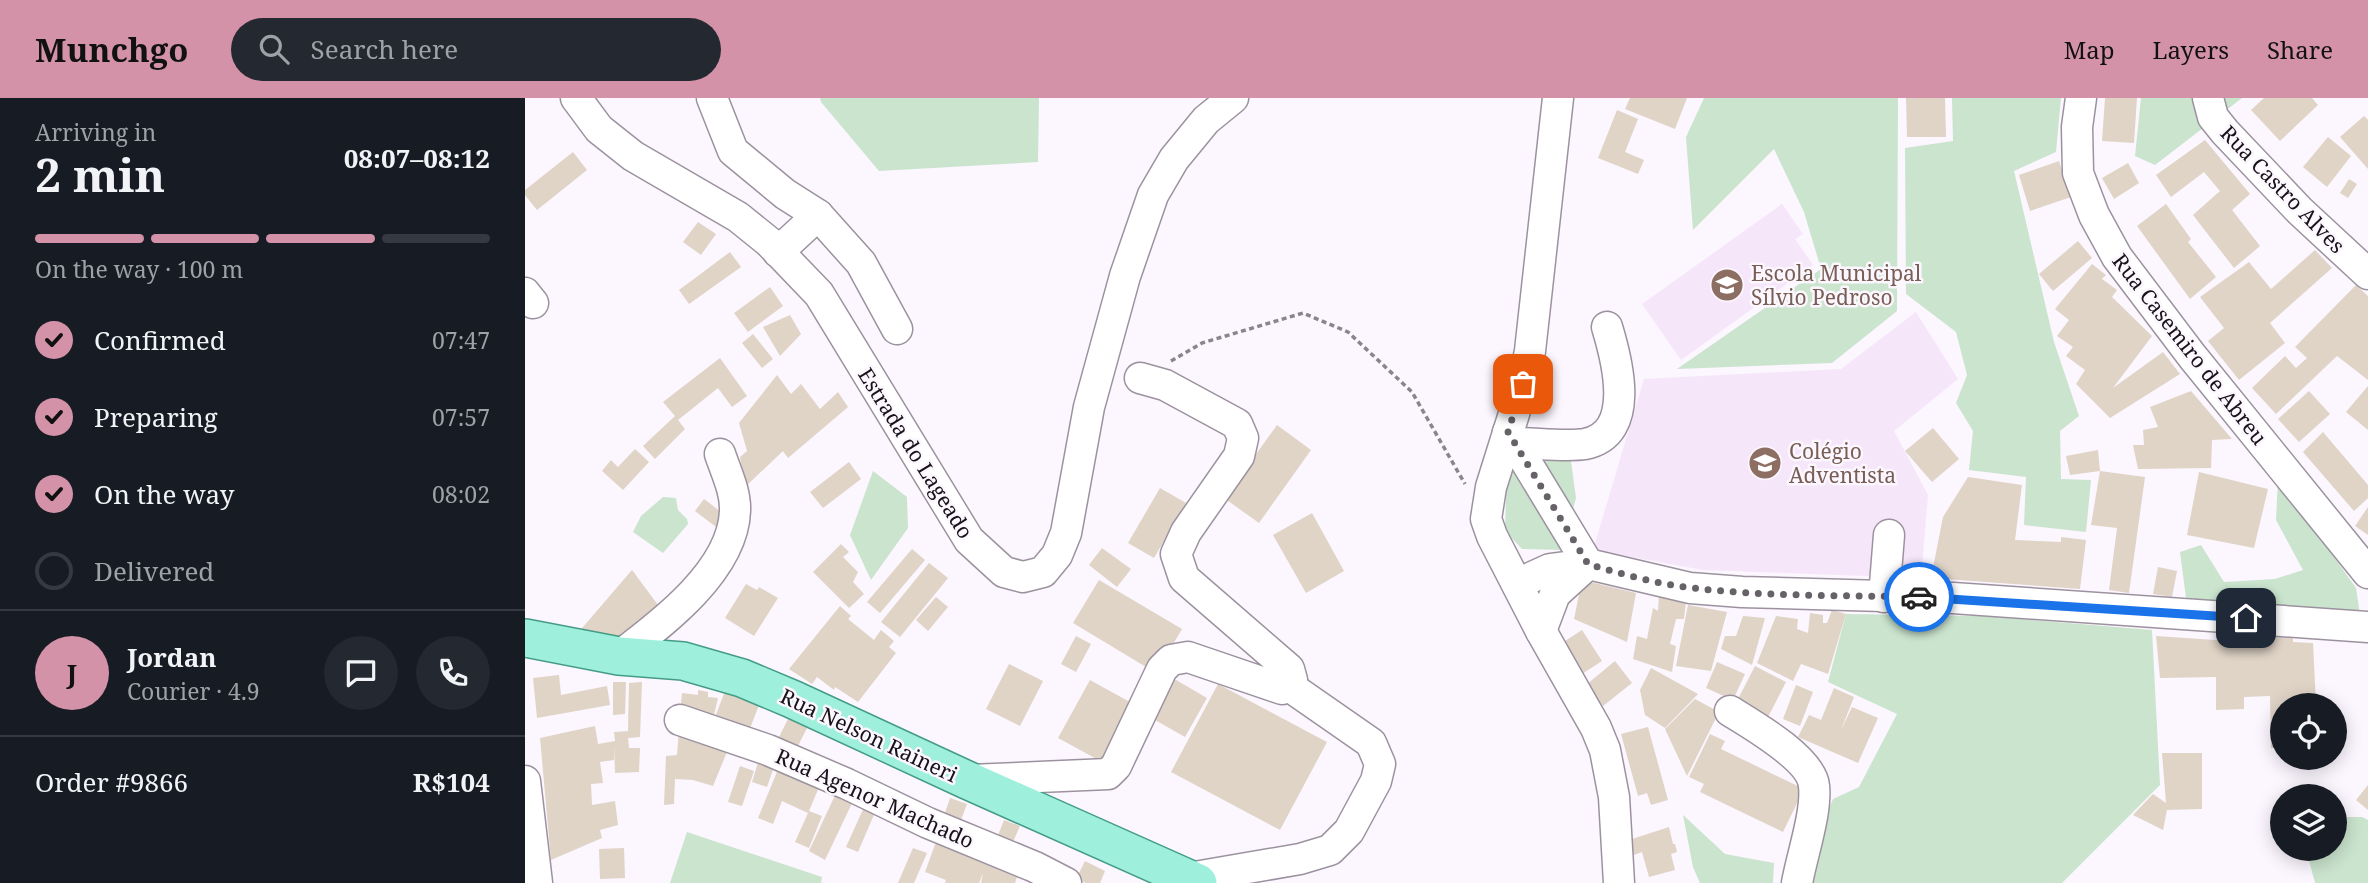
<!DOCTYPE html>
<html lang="en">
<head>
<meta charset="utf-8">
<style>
  :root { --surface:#171b24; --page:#242831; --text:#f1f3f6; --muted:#9ea1a6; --line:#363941; --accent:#d392a8 }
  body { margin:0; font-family:"Noto Serif",serif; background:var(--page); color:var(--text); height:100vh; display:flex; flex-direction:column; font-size:26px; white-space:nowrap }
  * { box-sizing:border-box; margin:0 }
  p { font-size:23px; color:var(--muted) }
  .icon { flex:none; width:38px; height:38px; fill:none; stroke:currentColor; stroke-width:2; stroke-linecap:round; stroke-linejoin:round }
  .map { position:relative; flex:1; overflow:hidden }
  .drawer { display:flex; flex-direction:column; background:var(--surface); width:525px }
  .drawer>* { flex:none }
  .buttons { position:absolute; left:1745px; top:595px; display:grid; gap:14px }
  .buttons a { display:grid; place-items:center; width:77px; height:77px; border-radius:50%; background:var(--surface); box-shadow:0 4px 18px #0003; font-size:35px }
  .pin { position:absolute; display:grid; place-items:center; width:60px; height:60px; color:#fff; margin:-30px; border-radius:14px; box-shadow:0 4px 10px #0006 }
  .courier { position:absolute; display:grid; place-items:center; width:70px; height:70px; margin:-35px; border:5px solid #1a73e8; border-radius:50%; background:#fff; color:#222; box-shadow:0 2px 9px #0007 }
  .overview em { font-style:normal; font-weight:700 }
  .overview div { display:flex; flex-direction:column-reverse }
  .overview { display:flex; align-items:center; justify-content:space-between; height:119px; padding:0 35px }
  h1 { font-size:46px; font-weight:700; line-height:52px }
  .bar { display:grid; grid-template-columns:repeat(4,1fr); gap:10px 7px; align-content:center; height:84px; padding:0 35px }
  .bar i { height:9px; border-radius:5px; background:var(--line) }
  .bar .on { background:var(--accent) }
  .bar p { grid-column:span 4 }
  .line { display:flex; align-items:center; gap:18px; padding:0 35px; border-top:2px solid var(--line) }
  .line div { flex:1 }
  .round { display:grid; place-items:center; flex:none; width:74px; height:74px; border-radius:37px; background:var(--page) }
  ol { padding:0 35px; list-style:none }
  li { display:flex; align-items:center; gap:21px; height:77px }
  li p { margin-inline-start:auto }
  li .icon { padding:7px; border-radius:50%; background:var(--accent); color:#111; stroke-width:4 }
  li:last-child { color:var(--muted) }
  li i { width:38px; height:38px; border:4px solid var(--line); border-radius:50% }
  header { display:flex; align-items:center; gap:42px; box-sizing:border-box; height:98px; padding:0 35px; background:var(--accent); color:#111 }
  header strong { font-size:33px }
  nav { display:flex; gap:38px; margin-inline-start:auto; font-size:24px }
  .search { width:490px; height:63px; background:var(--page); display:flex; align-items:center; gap:18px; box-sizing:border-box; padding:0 24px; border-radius:38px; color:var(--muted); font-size:26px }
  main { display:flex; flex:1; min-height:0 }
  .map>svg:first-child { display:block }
  .built { fill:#f6e6fa }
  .green { fill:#cae4ce }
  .building { fill:#e0d4c7 }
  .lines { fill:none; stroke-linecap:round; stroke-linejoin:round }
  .minor-casing { stroke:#9c929f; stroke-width:33 }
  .major-casing { stroke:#449c87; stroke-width:40 }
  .path { stroke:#8a858c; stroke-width:3.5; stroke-dasharray:5 3.5; stroke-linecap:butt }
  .minor { stroke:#fff; stroke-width:30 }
  .major { stroke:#9ef0dc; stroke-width:37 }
  .done { stroke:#666268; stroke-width:7; stroke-dasharray:0 12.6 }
  .route { stroke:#1a73e8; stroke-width:9 }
  .labels { text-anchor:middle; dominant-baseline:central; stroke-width:5; stroke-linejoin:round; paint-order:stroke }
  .street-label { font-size:21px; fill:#161217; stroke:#fcf6fe }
  .education-label { font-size:21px; fill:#785e54; stroke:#fcf6fe; text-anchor:start }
</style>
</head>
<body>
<header>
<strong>Munchgo</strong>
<div class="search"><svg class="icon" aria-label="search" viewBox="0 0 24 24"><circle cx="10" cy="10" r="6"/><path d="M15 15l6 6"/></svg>Search here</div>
<nav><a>Map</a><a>Layers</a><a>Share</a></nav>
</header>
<main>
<section class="drawer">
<div class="overview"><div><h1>2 min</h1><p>Arriving in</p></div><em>08:07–08:12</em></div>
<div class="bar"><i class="on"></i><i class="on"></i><i class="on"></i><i></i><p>On the way · 100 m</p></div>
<ol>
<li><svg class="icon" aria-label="check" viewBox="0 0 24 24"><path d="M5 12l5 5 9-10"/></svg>Confirmed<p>07:47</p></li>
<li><svg class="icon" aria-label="check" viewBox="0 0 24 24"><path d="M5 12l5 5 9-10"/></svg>Preparing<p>07:57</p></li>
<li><svg class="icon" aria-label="check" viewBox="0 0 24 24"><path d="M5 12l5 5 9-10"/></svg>On the way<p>08:02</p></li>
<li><i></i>Delivered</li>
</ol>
<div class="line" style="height:126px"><b class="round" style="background:var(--accent);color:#111">J</b><div><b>Jordan</b><p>Courier · 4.9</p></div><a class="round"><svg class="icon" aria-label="chat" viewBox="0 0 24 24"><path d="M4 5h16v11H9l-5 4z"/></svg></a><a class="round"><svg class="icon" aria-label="phone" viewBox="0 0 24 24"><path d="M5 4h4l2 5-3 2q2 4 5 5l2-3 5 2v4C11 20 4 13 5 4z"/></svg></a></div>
<div class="line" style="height:91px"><div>Order #9866</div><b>R$104</b></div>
</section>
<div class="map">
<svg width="1843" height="785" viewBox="0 0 1843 785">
  <rect width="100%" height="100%" fill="#fcf6fe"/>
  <g class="built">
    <path d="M1257,106L1278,136L1270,141L1288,167L1156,262L1117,206Z"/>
    <path d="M1391,214L1433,281L1369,333L1403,397L1396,480L1178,472L1068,452L1119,281L1316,271Z"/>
  </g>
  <g class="green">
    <path d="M295,0H514L513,64L354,73L296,4Z"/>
    <path d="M1179,0H1373L1372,213L1307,265L1152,271L1296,171L1279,114L1249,51L1168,132L1161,39Z"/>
    <path d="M1427,0H1536L1531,54L1489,73L1529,244L1554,318L1535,333L1536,381L1566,382L1561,434L1499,427L1501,379L1444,372L1448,333L1431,305L1442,277L1431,234L1381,196L1380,50L1428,43Z"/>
    <path d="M1616,0H1717L1630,67L1610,58Z"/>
    <path d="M1007,358L1046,363L1051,400L1037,452L997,451L980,433L982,367Z"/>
    <path d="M348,373L382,399L383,430L346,482L325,437Z"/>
    <path d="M1753,380L1831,490L1835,517L1661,500L1655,454L1676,447L1699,484L1750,481L1778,472L1751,422Z"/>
    <path d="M138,399L151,400L153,412L162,421L163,426L138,455L108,434L116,418Z"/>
    <path d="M1321,516L1457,518L1627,532L1635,687L1537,785H1281L1290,745L1308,701L1334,689L1372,616L1303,584Z"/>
    <path d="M1158,717L1200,756L1249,765L1248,785H1175L1168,769Z"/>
    <path d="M1810,719H1837L1843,722V785H1790L1781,751H1810Z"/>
    <path d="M162,734L297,779L296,785H145Z"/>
  </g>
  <g class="building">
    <path d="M1105,0H1162L1150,31L1100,11Z"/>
    <path d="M1381,0H1420L1421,39H1382Z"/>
    <path d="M1580,0H1612L1609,45L1577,43Z"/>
    <path d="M1739,0H1787L1793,7L1755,43L1726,12Z"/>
    <path d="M1092,12L1113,21L1100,54L1119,62L1113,76L1073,60Z"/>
    <path d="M1839,18L1843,22V71L1815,39Z"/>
    <path d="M1803,39L1826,58L1802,89L1778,69Z"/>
    <path d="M1680,42L1725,96L1707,112L1735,148L1709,170L1668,117L1695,93L1679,74L1646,99L1631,77Z"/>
    <path d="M48,54L62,72L12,112L0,97V92Z"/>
    <path d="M1534,63L1546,99L1505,113L1494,77Z"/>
    <path d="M1603,65L1614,85L1589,101L1577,80Z"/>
    <path d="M1824,81L1832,86L1823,100L1815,95Z"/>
    <path d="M1641,106L1666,141L1663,144L1691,179L1665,201L1612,128Z"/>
    <path d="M173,124L191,136L176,157L158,144Z"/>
    <path d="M1553,143L1567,160L1528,193L1514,176Z"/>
    <path d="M1790,152L1807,170L1745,225L1760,245L1714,282L1683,243L1699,230L1675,199L1724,164L1746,191Z"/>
    <path d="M205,154L216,169L164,206L154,192Z"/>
    <path d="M1567,166L1581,177L1577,181L1592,192L1587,199L1627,238L1588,290L1638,254L1655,276L1585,320L1551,286L1560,272L1541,258L1548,249L1532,238L1544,222L1530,211Z"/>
    <path d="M1831,187L1843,198V282L1812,258L1751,316L1727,290L1760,258L1771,270L1782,260L1770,249Z"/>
    <path d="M245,189L258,208L223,234L209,215Z"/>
    <path d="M265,217L276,236L255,258L238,229Z"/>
    <path d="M228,236L248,261L237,270L217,245Z"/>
    <path d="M195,260L222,298L207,309L193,290L153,322L160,331L130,361L118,348L150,318L138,304Z"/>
    <path d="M252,277L266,296L276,286L295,311L313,294L323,309L263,360L258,353L220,389L215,359L222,353L214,325Z"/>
    <path d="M1843,288V332L1821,314Z"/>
    <path d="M1666,293L1707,341L1687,342L1686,370L1613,371L1608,347H1619L1618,332L1633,329L1625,309Z"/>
    <path d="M1784,293L1805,316L1774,344L1753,321Z"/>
    <path d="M752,327L786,352L734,425L699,400Z"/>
    <path d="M1408,330L1434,361L1407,384L1380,353Z"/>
    <path d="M1798,334L1843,387V400L1829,413L1778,354Z"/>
    <path d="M110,351L124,364L98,392L77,373L86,362L93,369Z"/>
    <path d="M1573,352L1575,373L1545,377L1541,358Z"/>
    <path d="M324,364L336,381L298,410L285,394Z"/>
    <path d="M1575,373L1620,379L1604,495L1584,492L1592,430L1566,427Z"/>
    <path d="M1674,374L1743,391L1729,450L1662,437Z"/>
    <path d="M1443,379L1497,387L1490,442L1536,444V439L1561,442L1555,491L1406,480L1418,419Z"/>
    <path d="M635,390L661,405L629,460L603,445Z"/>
    <path d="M179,401L208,423L199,435L170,413Z"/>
    <path d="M1843,409V437L1830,428Z"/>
    <path d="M787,415L819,473L781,495L748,437Z"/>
    <path d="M316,446L324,454L318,459L333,474L328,484L339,496L324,510L288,474Z"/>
    <path d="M577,450L606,471L592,489L564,467Z"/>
    <path d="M387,451L400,462L355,515L342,504Z"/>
    <path d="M404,465L423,480L375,539L356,524Z"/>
    <path d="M1633,469L1652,473L1647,499L1628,496Z"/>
    <path d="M107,472L139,515L94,544L52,536Z"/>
    <path d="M574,482L657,531L631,575L548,525Z"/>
    <path d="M1057,482L1111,495L1102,544L1049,521Z"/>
    <path d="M221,486L232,492L234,489L253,500L229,538L200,520Z"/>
    <path d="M1134,497L1161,503L1159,521H1151L1145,546L1151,548L1147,574L1108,561L1112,538L1122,541L1128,510L1133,513Z"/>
    <path d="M411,499L423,509L403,533L391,522Z"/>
    <path d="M1163,507L1202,514L1186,573L1151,568Z"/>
    <path d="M315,508L326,518L323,521L349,542L356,532L369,543L364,549L371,555L333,604L310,589L309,592L292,579L287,586L264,571Z"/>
    <path d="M1307,512L1321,516L1303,576L1276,566L1268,583L1232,565L1251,518L1273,521L1272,531L1283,535L1285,515L1298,517V525H1302Z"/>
    <path d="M1218,518L1240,520L1227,567L1196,551L1200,538H1211Z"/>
    <path d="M1057,532L1077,563L1057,576L1037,545Z"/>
    <path d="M551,538L566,546L551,574L536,566Z"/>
    <path d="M1631,538L1690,542L1768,539V544L1788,545L1791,607H1757V650H1746L1745,598L1719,599V611L1691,612V579L1635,580Z"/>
    <path d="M1090,563L1107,585L1078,608L1061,587Z"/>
    <path d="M1192,564L1220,576L1208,602L1181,590Z"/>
    <path d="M484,566L518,583L495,628L461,611Z"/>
    <path d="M1230,568L1261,584L1243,619L1212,603Z"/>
    <path d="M1126,570L1173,596L1140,630L1120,617L1115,592Z"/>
    <path d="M34,577L36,597L82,588L85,607L12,620L8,580Z"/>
    <path d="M646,579L682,600L660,639L623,618Z"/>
    <path d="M565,582L612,608L581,666L533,640Z"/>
    <path d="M88,584H101L100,616L88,617Z"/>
    <path d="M117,584L115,639L103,640L104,650H115L114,674L90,675L89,647V662L75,664L78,685L66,686L67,707L90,703L93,727L75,732L77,740L26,762L15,640L70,628L73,646L90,643L89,634L103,633L104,585Z"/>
    <path d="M693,586L802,644L755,732L646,674Z"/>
    <path d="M1271,587L1288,594L1275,628L1258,621Z"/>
    <path d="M1309,590L1329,599L1316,632L1327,609L1353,620L1333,665L1273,639L1284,617L1296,622Z"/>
    <path d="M173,592L183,594V599L193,600L189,617L170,614L155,616L157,595L173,597Z"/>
    <path d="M200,593L234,607L221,641L187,627Z"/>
    <path d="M1170,601L1194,614L1162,678L1140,631Z"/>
    <path d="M263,621L282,630L268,658L249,649Z"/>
    <path d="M1123,629L1143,702L1126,707L1122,695L1113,698L1096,636Z"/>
    <path d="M154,632L204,649L188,688L168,682L150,681L149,706L139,707L141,658L152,657Z"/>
    <path d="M1185,636L1200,643L1196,651L1279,691L1258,734L1175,694L1179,686L1164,679Z"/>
    <path d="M1637,655H1677V711L1642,712L1638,732L1608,717L1628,696L1641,705Z"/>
    <path d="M235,658L251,663L242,689L227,684Z"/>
    <path d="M215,668L229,673L217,708L203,704Z"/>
    <path d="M254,669L297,682L284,713L297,718L284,750L270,744L283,715L257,703L248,726L233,720Z"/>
    <path d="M1843,687V712L1831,702Z"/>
    <path d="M312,693L329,701L300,762L284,753Z"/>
    <path d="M425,700L442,706L433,730L417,724Z"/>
    <path d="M340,707L351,712L333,754L321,749Z"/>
    <path d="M479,722L495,728L485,751L470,745Z"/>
    <path d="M1144,729L1148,746H1150L1152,754L1146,756L1150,772L1124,779L1117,754L1106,758L1104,742Z"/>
    <path d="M411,744L477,772L480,769L494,773L490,785H456L458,775L454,785H420L421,782L400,774Z"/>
    <path d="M99,750L100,780L75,781L74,751Z"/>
    <path d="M388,750L402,755L389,785H373Z"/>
    <path d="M560,763L580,773L575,785H561L551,781Z"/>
  </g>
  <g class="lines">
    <defs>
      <g id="minor">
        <path d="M51,0L74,31L108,58L213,119L244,144L294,196L444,442L479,474L498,479L518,474L532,457L541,435L564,309L600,178L628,97L649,61L681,22L708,0"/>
        <path d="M187,0L208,53L260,96L293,117L253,154"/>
        <path d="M1033,0L1005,253L998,287L966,389L961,421L967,438L1016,533L1071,630L1080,652L1089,699L1094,785"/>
        <path d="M1556,0L1552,29L1553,75L1569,117L1592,159L1667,258L1843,475"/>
        <path d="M1683,0L1688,19L1700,34L1775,113L1843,176"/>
        <path d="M293,117L336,165L372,231"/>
        <path d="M0,195L8,205"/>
        <path d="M983,334L1063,466L1165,490L1217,494L1428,500L1843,529"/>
        <path d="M990,345C1010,345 1042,349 1060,346C1112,336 1092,262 1082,229"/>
        <path d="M992,486L1025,471L1063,466"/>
        <path d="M1359,499L1364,437"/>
        <path d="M1016,533L1030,496L1063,466"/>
        <path d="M94,558C138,525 208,472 210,413C211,394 201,374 195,356"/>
        <path d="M1205,613C1226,626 1287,661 1289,688C1292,714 1277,757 1272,785"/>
        <path d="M155,622L243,652L322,686L403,725L510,769L541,785"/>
        <path d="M445,682L583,676L591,668L637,571L646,562L663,559L757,591L764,588L767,582L764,571L659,480L651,456L661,434L714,358L718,340L712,326L640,287L615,280"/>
        <path d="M0,683L12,785"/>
        <path d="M664,780L775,761L805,752L824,733L851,683L855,666L846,645L764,588"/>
      </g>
      <path id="major" d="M0,540L94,558L158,563L217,580L267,601L442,682L673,785"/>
    </defs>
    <use href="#minor" class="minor-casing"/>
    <use href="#major" class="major-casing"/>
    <path class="path" d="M646,263L677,245L778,215L823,234L887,294L940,386"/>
    <use href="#minor" class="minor"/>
    <use href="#major" class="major"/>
  </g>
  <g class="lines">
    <path class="done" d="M998,286L983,334L1063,466C1097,476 1132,486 1168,490C1243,499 1319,497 1394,499"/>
    <path class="route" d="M1394,499L1721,520"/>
  </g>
  <defs>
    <symbol id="school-disc" viewBox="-11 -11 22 22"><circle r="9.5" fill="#8d6e63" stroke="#fcf6fe"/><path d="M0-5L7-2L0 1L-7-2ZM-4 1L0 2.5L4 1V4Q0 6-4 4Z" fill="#fff"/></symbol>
  </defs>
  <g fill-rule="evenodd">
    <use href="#school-disc" x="1183" y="168" width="38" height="38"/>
    <use href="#school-disc" x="1221" y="346" width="38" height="38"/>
  </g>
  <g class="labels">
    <g class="street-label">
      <text transform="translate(1758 91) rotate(46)">Rua Castro Alves</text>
      <text transform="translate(1665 251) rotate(52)">Rua Casemiro de Abreu</text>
      <text transform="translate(391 355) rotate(58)">Estrada do Lageado</text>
      <text transform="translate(344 637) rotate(25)">Rua Nelson Raineri</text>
      <text transform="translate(350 700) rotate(24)">Rua Agenor Machado</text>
    </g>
    <g class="education-label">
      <text x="1226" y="175">Escola Municipal<tspan x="1226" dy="24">Sílvio Pedroso</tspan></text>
      <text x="1264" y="353">Colégio<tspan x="1264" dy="24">Adventista</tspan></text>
    </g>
  </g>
</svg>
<div class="buttons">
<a><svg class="icon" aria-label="locate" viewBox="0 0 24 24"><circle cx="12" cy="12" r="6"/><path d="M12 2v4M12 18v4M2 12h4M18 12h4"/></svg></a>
<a><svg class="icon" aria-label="layers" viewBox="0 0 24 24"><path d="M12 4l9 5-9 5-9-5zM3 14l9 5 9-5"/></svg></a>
</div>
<div class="pin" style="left:998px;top:286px;background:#ea580c"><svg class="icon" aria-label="bag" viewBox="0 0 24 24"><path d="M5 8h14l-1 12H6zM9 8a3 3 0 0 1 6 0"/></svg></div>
<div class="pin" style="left:1721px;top:520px;background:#1f2937"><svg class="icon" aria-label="home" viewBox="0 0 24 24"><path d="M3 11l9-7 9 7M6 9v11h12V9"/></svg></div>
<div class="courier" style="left:1394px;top:499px"><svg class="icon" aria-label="car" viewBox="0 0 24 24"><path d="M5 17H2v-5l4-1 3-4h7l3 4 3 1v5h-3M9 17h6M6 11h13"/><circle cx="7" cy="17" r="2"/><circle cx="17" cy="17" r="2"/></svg></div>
</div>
</main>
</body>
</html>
